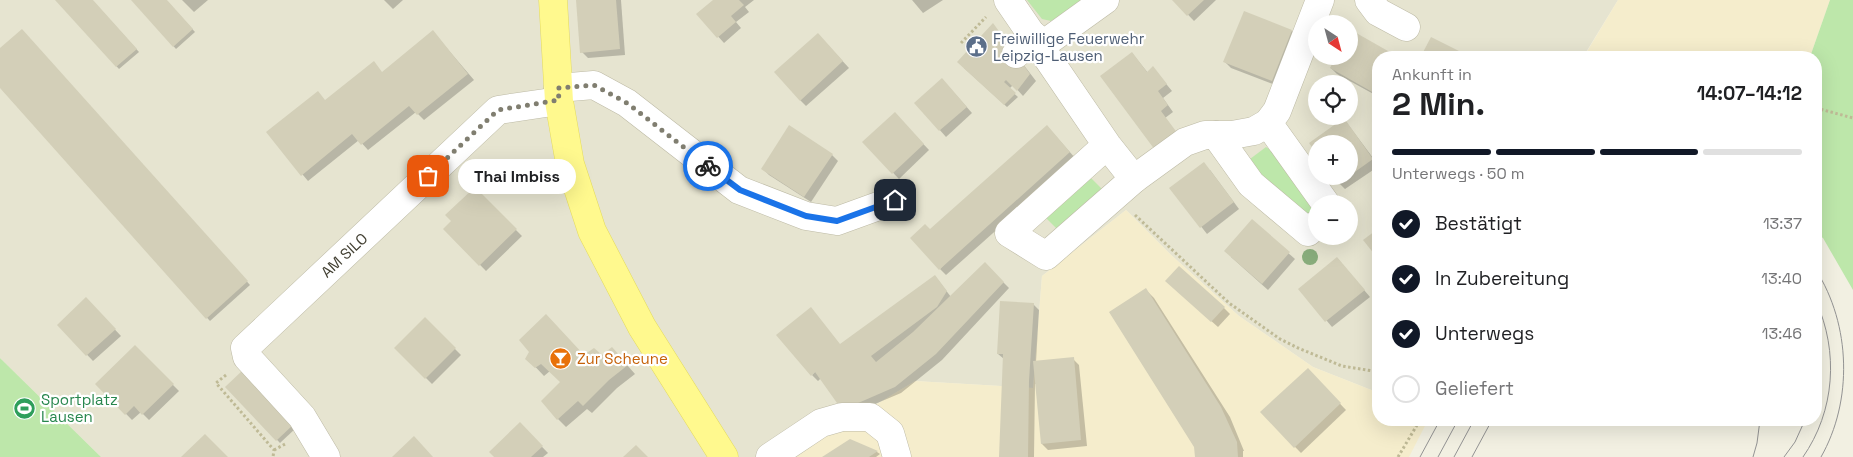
<!DOCTYPE html>
<html lang="de">
<head>
<meta charset="utf-8">
<style>
  :root { --surface:#fff; --page:#f2f2f2; --text:#202124; --muted:#757577; --line:#e0e0e0; --accent:#111827 }
  body { margin:0; font-family:"Space Grotesk",sans-serif; background:var(--page); color:var(--text); height:100vh; display:flex; flex-direction:column; font-size:19px; white-space:nowrap }
  * { box-sizing:border-box; margin:0 }
  p { font-size:16px; color:var(--muted) }
  .icon { flex:none; width:28px; height:28px; fill:none; stroke:currentColor; stroke-width:2; stroke-linecap:round; stroke-linejoin:round }
  .map { position:relative; flex:1; overflow:hidden }
  .details { position:absolute; left:1372px; top:51px; width:450px; height:375px; display:flex; flex-direction:column; background:var(--surface); border-radius:20px; box-shadow:0 5px 20px #0002 }
  .details>* { flex:none }
  .needle { width:32px; rotate:144deg }
  .fabs { position:absolute; left:1308px; top:15px; display:grid; gap:10px }
  .fabs a { display:grid; place-items:center; width:50px; height:50px; border-radius:50%; background:var(--surface); box-shadow:0 5px 20px #0002; font-size:25px }
  .pin { position:absolute; display:grid; place-items:center; width:42px; height:42px; color:#fff; margin:-21px; border-radius:10px; box-shadow:0 2px 8px #0006 }
  .courier { position:absolute; display:grid; place-items:center; width:50px; height:50px; margin:-25px; border:4px solid #1a73e8; border-radius:50%; background:#fff; color:#222; box-shadow:0 1px 6px #0007 }
  .bubble { position:absolute; height:35px; border-radius:18px; background:var(--surface); box-shadow:0 5px 20px #0002; font-size:16px; font-weight:700; line-height:35px; text-align:center }
  .summary em { font-style:normal; font-weight:700 }
  .summary div { display:flex; flex-direction:column-reverse }
  .summary { display:flex; align-items:center; justify-content:space-between; height:85px; padding:0 20px }
  h1 { font-size:32px; font-weight:700; line-height:38px }
  .bar { display:grid; grid-template-columns:repeat(4,1fr); gap:8px 5px; align-content:center; height:60px; padding:0 20px }
  .bar i { height:6px; border-radius:4px; background:var(--line) }
  .bar .current { background:var(--accent) }
  .bar p { grid-column:span 4 }
  ol { padding:0 20px; list-style:none }
  li { display:flex; align-items:center; gap:15px; height:55px }
  li p { margin-inline-start:auto }
  li .icon { padding:5px; border-radius:50%; background:var(--accent); color:#fff; stroke-width:4 }
  li:last-child { color:var(--muted) }
  li i { width:28px; height:28px; border:2px solid var(--line); border-radius:50% }
  .map>svg:first-child { display:block }
  .residential { fill:#e6e4d0; fill-rule:evenodd }
  .commercial { fill:#f5edcc }
  .green { fill:#bde7aa }
  .shadow { fill:#0003 }
  .building { fill:#d3cfb8 }
  .lines { fill:none; stroke-linecap:round; stroke-linejoin:round }
  .minor-casing { stroke:#bdbaa5; stroke-width:29 }
  .major-casing { stroke:#e4db5d; stroke-width:29 }
  .path { stroke:#bfba96; stroke-width:3; stroke-dasharray:2.5 2.5; stroke-linecap:butt }
  .minor { stroke:#fff; stroke-width:28 }
  .major { stroke:#fff98e; stroke-width:28 }
  .tram { stroke:#939393; stroke-width:1 }
  .tree { fill:#88ac7b }
  .done { stroke:#807e70; stroke-width:5; stroke-dasharray:0 9 }
  .route { stroke:#1a73e8; stroke-width:6 }
  .labels { text-anchor:middle; dominant-baseline:central; stroke-width:4.5; stroke-linejoin:round; paint-order:stroke }
  .service-label { font-size:15px; fill:#4e5e75; stroke:#fff; text-anchor:start }
  .street-label { font-size:15px; fill:#434033; stroke:#fff }
  .food-label { font-size:15px; fill:#c56008; stroke:#fff; text-anchor:start }
  .leisure-label { font-size:15px; fill:#27864d; stroke:#fff; text-anchor:start }
</style>
</head>
<body>
<div class="map">
<svg width="1853" height="457" viewBox="0 0 1853 457">
  <rect width="100%" height="100%" fill="#f2f0e2"/>
  <path class="residential" d="M0,0H1618L1583,57L1379,58V393L1313,367L1239,316L1170,254L1126,210L1042,276L1033,388L915,381L789,457H101L0,358ZM1316,24H1349V56H1316ZM1316,84H1349V116H1316ZM1316,144H1349V176H1316ZM1316,204H1349V236H1316Z"/>
  <g class="commercial">
    <path d="M1618,0H1830L1810,57L1583,58Z"/>
    <path d="M1126,210L1170,254L1239,316L1313,367L1379,393V420H1428L1409,457H789L915,381L1033,388L1042,276Z"/>
  </g>
  <g class="green">
    <path d="M1027,0H1083L1051,21L1042,19Z"/>
    <path d="M1830,0H1853V290L1823,238L1816,233V58L1810,57Z"/>
    <path d="M1266,147L1286,161L1316,204V218L1310,223L1246,162Z"/>
    <path d="M1090,177L1102,189L1058,230L1046,218Z"/>
    <path d="M0,358L101,457H0Z"/>
  </g>
  <g class="shadow">
    <path d="M57,0H92L139,52L119,69Z"/>
    <path d="M133,0H166L195,32L176,49Z"/>
    <path d="M182,0H208L194,12Z"/>
    <path d="M384,0H403L393,9Z"/>
    <path d="M578,0H621L625,55L588,58L582,52Z"/>
    <path d="M715,0H754L745,7L749,12L736,22L741,28L724,43L698,14Z"/>
    <path d="M912,0H943L923,13Z"/>
    <path d="M1174,0H1216L1194,21Z"/>
    <path d="M993,25L1036,81L1023,96L1013,85L1009,89L1018,97L1007,107L964,68Z"/>
    <path d="M1292,31L1298,37L1278,86L1231,68L1225,62Z"/>
    <path d="M433,32L474,80L424,120L416,112L368,150L359,140L308,181L268,133L382,73Z"/>
    <path d="M1351,32L1395,58H1379V97L1337,74L1331,68L1349,56V36Z"/>
    <path d="M824,41L849,68L806,106L800,100Z"/>
    <path d="M0,50L185,213L250,285L210,321L0,87Z"/>
    <path d="M1132,53L1148,73L1153,68L1172,91L1163,98L1173,112L1165,118L1159,152Z"/>
    <path d="M948,86L972,113L946,137L916,103Z"/>
    <path d="M895,114L929,150L899,179L864,142Z"/>
    <path d="M1344,119L1379,166L1345,189L1339,183L1349,176V144H1316V151L1311,143Z"/>
    <path d="M1053,133L1076,159L946,275L940,269Z"/>
    <path d="M832,155L838,161L811,202L769,175L763,169Z"/>
    <path d="M1210,170L1239,209L1207,234L1171,188Z"/>
    <path d="M474,188L522,236L486,271L445,229L453,221Z"/>
    <path d="M1252,221L1295,259L1268,290L1231,257Z"/>
    <path d="M1337,258L1370,297L1332,327L1300,289Z"/>
    <path d="M985,264L1009,288L942,360L901,393L849,415L821,378L818,381L812,375L841,345L935,276L951,297Z"/>
    <path d="M1173,287L1224,308L1230,314L1218,327Z"/>
    <path d="M1146,290L1154,298L1230,417L1244,451H1243V457H1196L1195,446Z"/>
    <path d="M1033,304L1039,310L1036,362L1073,359L1079,365L1087,446L1048,450L1042,444L1037,384H1035L1034,457H1000L1004,359L998,354Z"/>
    <path d="M92,305L121,336L93,361L59,325Z"/>
    <path d="M425,319L461,355L432,384L396,348Z"/>
    <path d="M135,347L179,391L149,420L141,412L132,420L97,384Z"/>
    <path d="M612,348L635,374L617,388L592,413L587,409L566,427L558,419L561,382L550,371L544,376L527,358L602,357Z"/>
    <path d="M1308,370L1346,410L1301,453L1262,413Z"/>
    <path d="M227,387L296,428L280,443Z"/>
    <path d="M520,424L548,453L543,457H496Z"/>
    <path d="M850,440L877,452L880,454L876,457H824Z"/>
  </g>
  <g class="building">
    <path d="M55,0H93L137,49L116,67Z"/>
    <path d="M131,0H167L193,29L173,47Z"/>
    <path d="M576,0H616L620,49L580,53Z"/>
    <path d="M713,0H739L744,5L731,16L736,22L717,38L696,14Z"/>
    <path d="M1172,0H1204L1187,16Z"/>
    <path d="M1244,11L1292,30L1272,81L1223,62Z"/>
    <path d="M993,23L1030,74L1017,91L1006,80L1004,82L1016,93L1004,105L957,62Z"/>
    <path d="M22,29L248,281L206,319L0,88V48Z"/>
    <path d="M433,30L468,74L417,115L409,106L361,145L352,134L301,176L266,132L318,91L325,100L374,61L382,72Z"/>
    <path d="M1351,30L1395,55L1393,58H1379V83L1374,93L1330,68L1336,56H1349V34Z"/>
    <path d="M818,33L843,61L800,101L774,72Z"/>
    <path d="M1431,37L1469,56L1468,58H1420Z"/>
    <path d="M1132,52L1147,72L1153,66L1167,84L1158,91L1168,105L1161,111L1178,134L1155,150L1100,76Z"/>
    <path d="M942,78L967,107L939,131L914,103Z"/>
    <path d="M895,112L924,144L892,174L862,142Z"/>
    <path d="M1344,118L1373,159L1338,184L1333,176H1349V144H1316V153L1309,143Z"/>
    <path d="M789,125L833,154L804,197L761,169Z"/>
    <path d="M1047,125L1070,152L939,270L910,238L925,224L930,229Z"/>
    <path d="M1204,162L1234,202L1200,228L1169,188Z"/>
    <path d="M475,187L517,229L479,266L443,229L451,221L445,215Z"/>
    <path d="M1252,219L1290,252L1262,284L1224,251Z"/>
    <path d="M1379,228V260L1363,240Z"/>
    <path d="M1337,257L1365,290L1325,322L1298,289Z"/>
    <path d="M985,262L1004,282L936,354L895,387L842,410L815,372L811,376L776,335L811,307L840,344L935,275L947,291L937,307L871,356L876,362L913,332Z"/>
    <path d="M1179,266L1225,307L1211,322L1165,281Z"/>
    <path d="M1146,288L1221,407L1237,442L1238,457H1195L1194,447L1109,312Z"/>
    <path d="M86,297L116,329L86,356L57,325Z"/>
    <path d="M1000,301L1034,303L1029,381L1028,457H999L1003,354H997Z"/>
    <path d="M546,314L584,355L594,348L602,355L612,347L628,365L609,380L583,406L578,401L557,420L541,401L560,382L541,364L535,368L525,359L529,352L519,340Z"/>
    <path d="M425,317L456,348L425,379L394,348Z"/>
    <path d="M135,345L174,384L142,415L134,406L125,415L95,384Z"/>
    <path d="M1074,357L1081,440L1041,444L1033,361Z"/>
    <path d="M1308,368L1341,403L1294,448L1260,412Z"/>
    <path d="M243,370L294,424L276,441L225,387Z"/>
    <path d="M520,422L543,446L531,457H494L489,452Z"/>
    <path d="M205,434L228,457H181Z"/>
    <path d="M414,436L433,457H392Z"/>
    <path d="M850,439L878,451L869,457H822Z"/>
    <path d="M636,445L648,457H623Z"/>
  </g>
  <g class="lines">
    <defs>
      <g id="minor">
        <path d="M1008,0L1107,145L1134,179L1046,256L1009,233L1107,145"/>
        <path d="M1369,0L1378,12L1406,27"/>
        <path d="M1041,46L1105,0"/>
        <path d="M1016,54L1034,36"/>
        <path d="M558,88L594,85L627,103L739,190L806,216L837,221L895,200"/>
        <path d="M1268,123L1326,204"/>
        <path d="M1216,135L1251,184L1308,232L1316,225"/>
        <path d="M1134,179L1185,142L1205,135H1232L1254,131L1268,123L1277,111L1320,0"/>
        <path d="M326,457L302,417L247,357L245,348L498,110L559,101"/>
        <path d="M770,457L821,423L842,417H870L890,433L897,457"/>
      </g>
      <path id="major" d="M553,0L559,101L570,164L592,231L642,327L724,457"/>
    </defs>
    <use href="#minor" class="minor-casing"/>
    <use href="#major" class="major-casing"/>
    <g class="path">
      <path d="M961,43L986,17"/>
      <path d="M1816,108L1853,118"/>
      <path d="M1135,215L1229,303L1280,339L1298,348L1342,366L1379,372"/>
      <path d="M226,375L216,383L274,450L273,457"/>
      <path d="M274,450L287,443"/>
      <path d="M1398,457L1420,420"/>
    </g>
    <use href="#minor" class="minor"/>
    <use href="#major" class="major"/>
    <g class="tram">
      <path d="M1816,270C1851,325 1853,401 1821,457"/>
      <path d="M1420,457L1440,420"/>
      <path d="M1438,457L1458,420"/>
      <path d="M1454,457L1474,420"/>
      <path d="M1472,457L1492,420"/>
      <path d="M1753,457L1757,443L1760,420"/>
      <path d="M1784,457L1795,442L1805,420"/>
      <path d="M1803,457C1835,411 1839,352 1816,301"/>
    </g>
  </g>
  <circle class="tree" cx="1310" cy="257" r="8"/>
  <g class="lines">
    <path class="done" d="M428,176L498,110L559,100L558,88L594,85L627,103L708,166"/>
    <path class="route" d="M708,166L740,190L806,216L837,221L895,200"/>
  </g>
  <defs>
    <symbol id="civic-disc" viewBox="-11 -11 22 22"><circle r="9.5" fill="#5c6f8a" stroke="#fff"/><path d="M-.6-6.5H3V-4.5H.6V-3L4-1V1h2V6H-6V1h2V-1L-.6-3ZM-1.2 2.5V6h2.4V2.5Z" fill="#fff"/></symbol>
    <symbol id="bar-disc" viewBox="-11 -11 22 22"><circle r="9.5" fill="#e8710a" stroke="#fff"/><path d="M-6-5H6L.8 .8V4.5H3.5V6h-7V4.5H-.8V.8Z" fill="#fff"/></symbol>
    <symbol id="stadium-disc" viewBox="-11 -11 22 22"><circle r="9.5" fill="#2e9e5b" stroke="#fff"/><path d="M0-5a6.5 5 0 1 0 0 10a6.5 5 0 1 0 0-10ZM-3.5-1.8h7v3.6h-7Z" fill="#fff"/></symbol>
  </defs>
  <g fill-rule="evenodd">
    <use href="#civic-disc" x="964" y="34" width="25" height="25"/>
    <use href="#bar-disc" x="548" y="346" width="25" height="25"/>
    <use href="#stadium-disc" x="12" y="396" width="25" height="25"/>
  </g>
  <g class="labels">
    <g class="service-label">
      <text x="993" y="38">Freiwillige Feuerwehr<tspan x="993" dy="17">Leipzig-Lausen</tspan></text>
    </g>
    <g class="street-label">
      <text transform="translate(344 255) rotate(-43)">AM SILO</text>
    </g>
    <g class="food-label">
      <text x="577" y="358">Zur Scheune</text>
    </g>
    <g class="leisure-label">
      <text x="41" y="399">Sportplatz<tspan x="41" dy="17">Lausen</tspan></text>
    </g>
  </g>
</svg>
<div class="fabs">
<a><svg class="needle" viewBox="-14 -14 28 28"><path d="M0-13l5 13h-10z" fill="#e53935"/><path d="M0 13l5-13h-10z" fill="#757577"/></svg></a>
<a><svg class="icon" aria-label="locate" viewBox="0 0 24 24"><circle cx="12" cy="12" r="6"/><path d="M12 2v4M12 18v4M2 12h4M18 12h4"/></svg></a>
<a>+</a>
<a>−</a>
</div>
<div class="pin" style="left:428px;top:176px;background:#ea580c"><svg class="icon" aria-label="bag" viewBox="0 0 24 24"><path d="M5 8h14l-1 12H6zM9 8a3 3 0 0 1 6 0"/></svg></div>
<div class="pin" style="left:895px;top:200px;background:#1f2937"><svg class="icon" aria-label="home" viewBox="0 0 24 24"><path d="M3 11l9-7 9 7M6 9v11h12V9"/></svg></div>
<div class="courier" style="left:708px;top:166px"><svg class="icon" aria-label="bike" viewBox="0 0 24 24"><circle cx="6" cy="16" r="4"/><circle cx="18" cy="16" r="4"/><path d="M6 16l4-8h5l3 8M10 8l3 8H6M13 5h3"/></svg></div>
<div class="bubble" style="left:458px;top:159px;width:118px">Thai Imbiss</div>
<section class="details">
<div class="summary"><div><h1>2 Min.</h1><p>Ankunft in</p></div><em>14:07–14:12</em></div>
<div class="bar"><i class="current"></i><i class="current"></i><i class="current"></i><i></i><p>Unterwegs · 50 m</p></div>
<ol>
<li><svg class="icon" aria-label="check" viewBox="0 0 24 24"><path d="M5 12l5 5 9-10"/></svg>Bestätigt<p>13:37</p></li>
<li><svg class="icon" aria-label="check" viewBox="0 0 24 24"><path d="M5 12l5 5 9-10"/></svg>In Zubereitung<p>13:40</p></li>
<li><svg class="icon" aria-label="check" viewBox="0 0 24 24"><path d="M5 12l5 5 9-10"/></svg>Unterwegs<p>13:46</p></li>
<li><i></i>Geliefert</li>
</ol>
</section>
</div>
</body>
</html>
